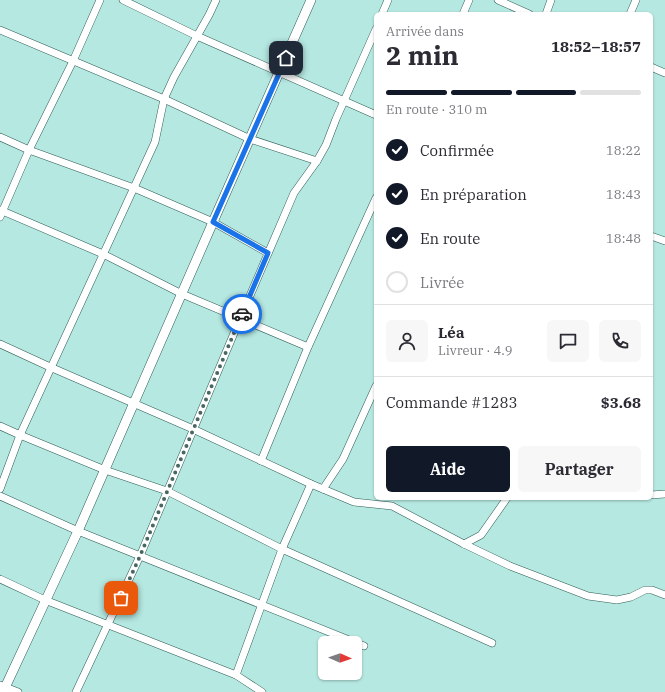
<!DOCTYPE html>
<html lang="fr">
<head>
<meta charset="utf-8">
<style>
  :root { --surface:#fff; --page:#f7f7f7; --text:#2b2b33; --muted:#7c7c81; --line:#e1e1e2; --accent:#111827 }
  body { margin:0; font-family:"IBM Plex Serif",serif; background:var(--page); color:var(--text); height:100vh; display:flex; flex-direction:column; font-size:15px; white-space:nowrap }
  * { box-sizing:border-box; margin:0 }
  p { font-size:13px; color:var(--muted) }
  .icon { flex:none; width:22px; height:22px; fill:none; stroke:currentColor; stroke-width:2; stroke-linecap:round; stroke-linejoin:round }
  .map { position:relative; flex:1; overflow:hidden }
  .panel { position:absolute; left:374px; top:12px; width:279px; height:488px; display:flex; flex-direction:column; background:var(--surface); border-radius:6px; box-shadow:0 1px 3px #0004 }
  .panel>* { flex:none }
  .needle { width:26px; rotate:92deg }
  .fabs { position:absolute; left:318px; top:636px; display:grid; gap:8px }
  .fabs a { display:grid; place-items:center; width:44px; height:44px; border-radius:6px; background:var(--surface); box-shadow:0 1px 3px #0004; font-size:20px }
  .pin { position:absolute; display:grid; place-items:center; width:34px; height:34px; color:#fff; margin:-17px; border-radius:8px; box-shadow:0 2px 6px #0006 }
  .courier { position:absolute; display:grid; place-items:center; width:40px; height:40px; margin:-20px; border:3px solid #1a73e8; border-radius:50%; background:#fff; color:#222; box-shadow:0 1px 5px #0007 }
  .headline em { font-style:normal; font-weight:700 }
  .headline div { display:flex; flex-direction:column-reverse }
  .headline { display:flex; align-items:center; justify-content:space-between; height:68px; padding:0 12px }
  h1 { font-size:26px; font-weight:700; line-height:30px }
  .bar { display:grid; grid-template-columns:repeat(4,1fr); gap:6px 4px; align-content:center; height:48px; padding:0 12px }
  .bar i { height:5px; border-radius:3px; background:var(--line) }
  .bar .active { background:var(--accent) }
  .bar p { grid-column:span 4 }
  .line { display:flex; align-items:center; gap:10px; padding:0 12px; border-top:1px solid var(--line) }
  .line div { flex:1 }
  .round { display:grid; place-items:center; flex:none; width:42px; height:42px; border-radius:6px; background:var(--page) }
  ol { padding:0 12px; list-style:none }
  li { display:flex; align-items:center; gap:12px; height:44px }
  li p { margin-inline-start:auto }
  li .icon { padding:4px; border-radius:50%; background:var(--accent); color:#fff; stroke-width:4 }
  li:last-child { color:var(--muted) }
  li i { width:22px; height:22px; border:2px solid var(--line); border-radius:50% }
  .primary-button { display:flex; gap:8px; margin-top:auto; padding:8px 12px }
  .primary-button a { flex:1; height:46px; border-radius:6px; background:var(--accent); color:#fff; font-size:16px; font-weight:700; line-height:46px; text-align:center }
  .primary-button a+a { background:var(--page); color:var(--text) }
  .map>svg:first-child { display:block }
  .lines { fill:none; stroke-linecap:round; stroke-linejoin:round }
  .street-casing { stroke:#2e5d58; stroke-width:8 }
  .secondary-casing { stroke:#2e5d58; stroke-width:10 }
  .street { stroke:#fff; stroke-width:7 }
  .secondary { stroke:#fff; stroke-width:9 }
  .done { stroke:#486763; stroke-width:4; stroke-dasharray:0 7.2 }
  .route { stroke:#1a73e8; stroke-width:5 }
</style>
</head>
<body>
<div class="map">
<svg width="665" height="692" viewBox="0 0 665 692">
  <rect width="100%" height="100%" fill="#b5e8e1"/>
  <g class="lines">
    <defs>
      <g id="street">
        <path d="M123,0L197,36L376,115"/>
        <path d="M498,0L529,14"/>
        <path d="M382,14L388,0"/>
        <path d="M463,14L469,0"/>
        <path d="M546,14L551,0"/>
        <path d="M630,14L636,0"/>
        <path d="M0,30L164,99L250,139L317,161"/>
        <path d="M651,67L665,73"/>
        <path d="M0,137L29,150L134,188L213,222L268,253"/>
        <path d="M0,210L103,254L182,294L308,347"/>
        <path d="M0,217L29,150L73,61L100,0"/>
        <path d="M651,236L665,241"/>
        <path d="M0,344L50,367L193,429L311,484L354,502L392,506L464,544L510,566L588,596L617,600L631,597L645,590H652L665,595"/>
        <path d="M0,426L20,435L105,470L167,491L282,549L492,643"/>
        <path d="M261,461L308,347L376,198"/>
        <path d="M0,489L20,435L155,142L164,99L174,77L209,15L216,0"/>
        <path d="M323,489L343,459L376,386"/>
        <path d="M651,495L665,494"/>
        <path d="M0,496L78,531L364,646"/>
        <path d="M464,544L481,535L507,498"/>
        <path d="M0,579L45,600L236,675L262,692"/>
        <path d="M236,675L282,549L311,484"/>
        <path d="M0,685L18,692"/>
        <path d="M76,692L140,556L240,319L294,193L317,161L326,145L336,119L376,29"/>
      </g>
      <path id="secondary" d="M3,692L78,531L213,222L311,0"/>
    </defs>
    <use href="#street" class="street-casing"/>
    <use href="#secondary" class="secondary-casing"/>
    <use href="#street" class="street"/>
    <use href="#secondary" class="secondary"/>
  </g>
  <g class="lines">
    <path class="done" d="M121,598L140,556L242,314"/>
    <path class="route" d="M242,314L268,253L213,222L286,58"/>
  </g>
</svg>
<div class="fabs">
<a><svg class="needle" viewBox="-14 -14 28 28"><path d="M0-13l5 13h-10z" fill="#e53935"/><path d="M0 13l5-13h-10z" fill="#7c7c81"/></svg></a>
</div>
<div class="pin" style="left:121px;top:598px;background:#ea580c"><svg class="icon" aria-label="bag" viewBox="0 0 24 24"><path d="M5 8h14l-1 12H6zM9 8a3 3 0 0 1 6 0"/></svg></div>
<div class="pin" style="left:286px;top:58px;background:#1f2937"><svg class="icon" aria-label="home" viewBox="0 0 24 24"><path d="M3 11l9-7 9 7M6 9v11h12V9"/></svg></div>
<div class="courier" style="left:242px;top:314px"><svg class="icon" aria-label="car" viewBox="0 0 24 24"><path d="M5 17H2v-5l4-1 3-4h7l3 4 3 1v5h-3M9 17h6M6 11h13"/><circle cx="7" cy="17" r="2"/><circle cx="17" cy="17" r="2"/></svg></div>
<section class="panel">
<div class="headline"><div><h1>2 min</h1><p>Arrivée dans</p></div><em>18:52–18:57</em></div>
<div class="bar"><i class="active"></i><i class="active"></i><i class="active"></i><i></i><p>En route · 310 m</p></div>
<ol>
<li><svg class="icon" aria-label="check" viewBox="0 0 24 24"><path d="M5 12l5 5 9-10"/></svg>Confirmée<p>18:22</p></li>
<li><svg class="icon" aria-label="check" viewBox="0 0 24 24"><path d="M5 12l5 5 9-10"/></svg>En préparation<p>18:43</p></li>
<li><svg class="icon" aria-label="check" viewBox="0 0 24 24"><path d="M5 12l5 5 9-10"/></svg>En route<p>18:48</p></li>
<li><i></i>Livrée</li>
</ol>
<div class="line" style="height:72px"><a class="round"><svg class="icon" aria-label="person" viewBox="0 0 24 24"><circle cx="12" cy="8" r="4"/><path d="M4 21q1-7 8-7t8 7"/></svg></a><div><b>Léa</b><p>Livreur · 4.9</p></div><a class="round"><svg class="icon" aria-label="chat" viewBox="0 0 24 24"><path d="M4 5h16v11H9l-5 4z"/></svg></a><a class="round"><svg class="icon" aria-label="phone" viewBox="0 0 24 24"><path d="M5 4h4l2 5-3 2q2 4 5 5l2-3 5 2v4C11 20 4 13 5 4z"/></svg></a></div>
<div class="line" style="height:52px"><div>Commande #1283</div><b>$3.68</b></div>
<div class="primary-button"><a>Aide</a><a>Partager</a></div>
</section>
</div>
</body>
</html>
